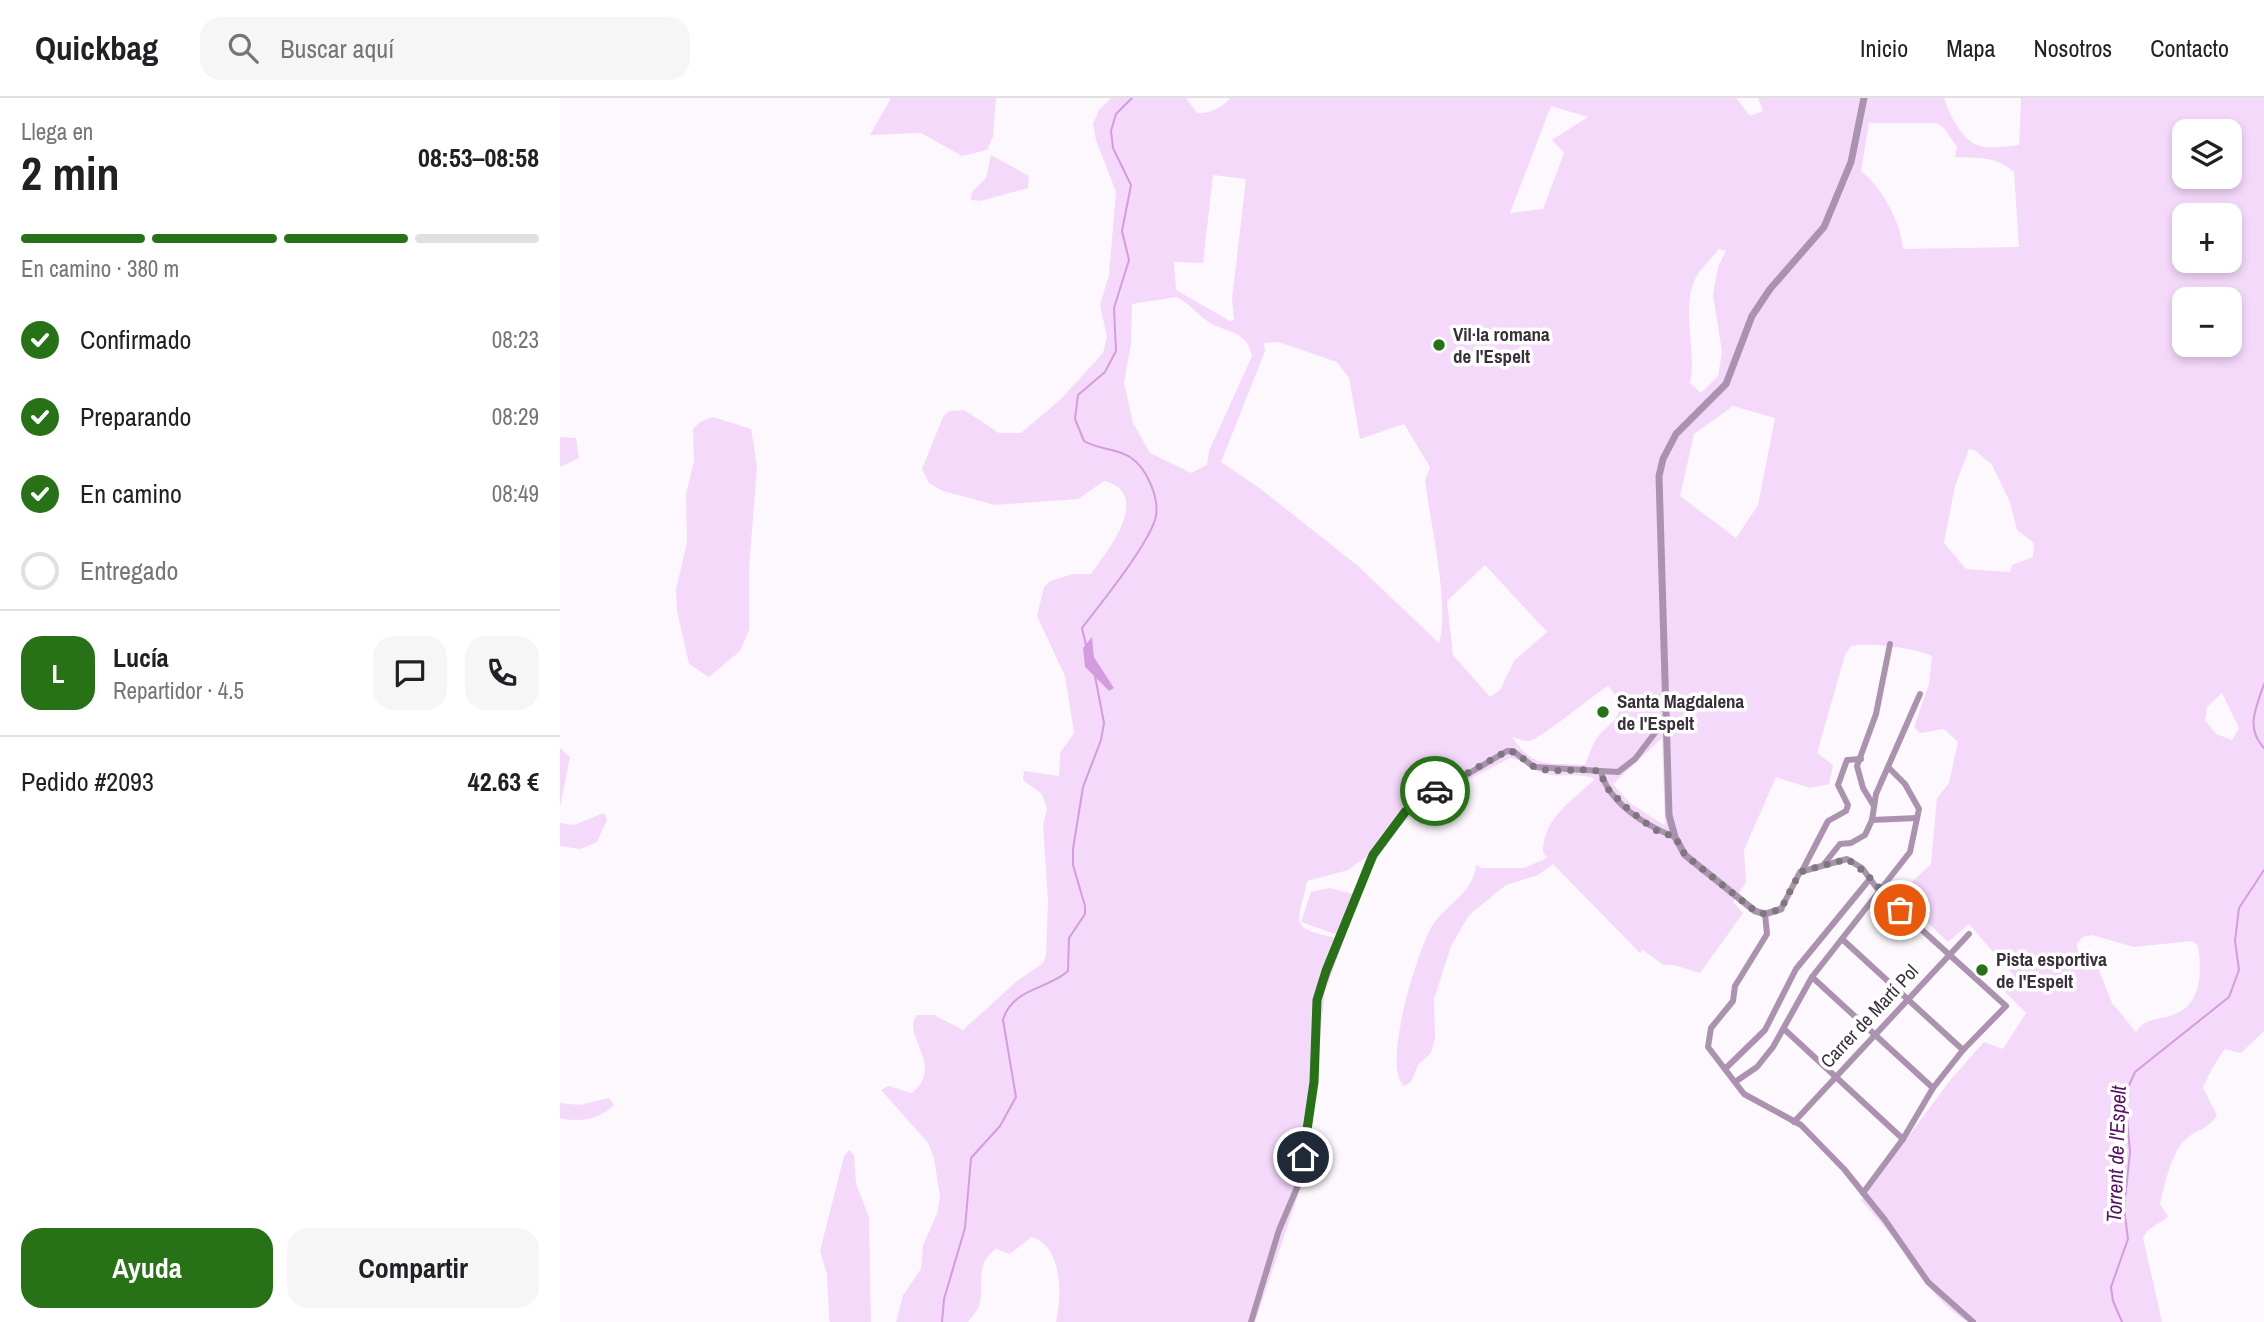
<!DOCTYPE html>
<html lang="es">
<head>
<meta charset="utf-8">
<style>
  :root { --surface:#fff; --page:#f6f6f6; --text:#202124; --muted:#757577; --line:#e0e0e0; --accent:#277217 }
  body { margin:0; font-family:"Archivo Narrow",sans-serif; background:var(--page); color:var(--text); height:100vh; display:flex; flex-direction:column; font-size:26px; white-space:nowrap }
  * { box-sizing:border-box; margin:0 }
  p { font-size:23px; color:var(--muted) }
  .icon { flex:none; width:38px; height:38px; fill:none; stroke:currentColor; stroke-width:2; stroke-linecap:round; stroke-linejoin:round }
  .map { position:relative; flex:1; overflow:hidden }
  .drawer { display:flex; flex-direction:column; background:var(--surface); width:560px }
  .drawer>* { flex:none }
  .buttons { position:absolute; left:1612px; top:21px; display:grid; gap:14px }
  .buttons a { display:grid; place-items:center; width:70px; height:70px; border-radius:14px; background:var(--surface); box-shadow:0 4px 10px #0003; font-size:35px }
  .pin { position:absolute; display:grid; place-items:center; width:60px; height:60px; color:#fff; margin:-30px; border:4px solid #fff; border-radius:50%; box-shadow:0 2px 7px #0007 }
  .courier { position:absolute; display:grid; place-items:center; width:70px; height:70px; margin:-35px; border:5px solid #277217; border-radius:50%; background:#fff; color:#222; box-shadow:0 2px 9px #0007 }
  .overview em { font-style:normal; font-weight:700 }
  .overview div { display:flex; flex-direction:column-reverse }
  .overview { display:flex; align-items:center; justify-content:space-between; height:119px; padding:0 21px }
  h1 { font-size:46px; font-weight:700; line-height:52px }
  .bar { display:grid; grid-template-columns:repeat(4,1fr); gap:10px 7px; align-content:center; height:84px; padding:0 21px }
  .bar i { height:9px; border-radius:5px; background:var(--line) }
  .bar .current { background:var(--accent) }
  .bar p { grid-column:span 4 }
  .line { display:flex; align-items:center; gap:18px; padding:0 21px; border-top:2px solid var(--line) }
  .line div { flex:1 }
  .round { display:grid; place-items:center; flex:none; width:74px; height:74px; border-radius:21px; background:var(--page) }
  ol { padding:0 21px; list-style:none }
  li { display:flex; align-items:center; gap:21px; height:77px }
  li p { margin-inline-start:auto }
  li .icon { padding:7px; border-radius:50%; background:var(--accent); color:#fff; stroke-width:4 }
  li:last-child { color:var(--muted) }
  li i { width:38px; height:38px; border:4px solid var(--line); border-radius:50% }
  .cta { display:flex; gap:14px; margin-top:auto; padding:14px 21px }
  .cta a { flex:1; height:80px; border-radius:21px; background:var(--accent); color:#fff; font-size:28px; font-weight:700; line-height:80px; text-align:center }
  .cta a+a { background:var(--page); color:var(--text) }
  header { display:flex; align-items:center; gap:42px; box-sizing:border-box; height:98px; padding:0 35px; background:var(--surface); border-bottom:2px solid var(--line) }
  header strong { font-size:33px }
  nav { display:flex; gap:38px; margin-inline-start:auto; font-size:24px }
  .search { width:490px; height:63px; background:var(--page); display:flex; align-items:center; gap:18px; box-sizing:border-box; padding:0 24px; border-radius:21px; color:var(--muted); font-size:26px }
  main { display:flex; flex:1; min-height:0 }
  .map>svg:first-child { display:block }
  .green { fill:#f5d9fb; fill-rule:evenodd }
  .water { fill:#d39cdf }
  .lines { fill:none; stroke-linecap:round; stroke-linejoin:round }
  .stream { stroke:#d39cdf; stroke-width:2 }
  .minor { stroke:#ab93b0; stroke-width:6 }
  .tertiary { stroke:#ab93b0; stroke-width:7 }
  .done { stroke:#7d777e; stroke-width:7; stroke-dasharray:0 12.6 }
  .route { stroke:#277217; stroke-width:9 }
  .poi-dot { fill:#277217; stroke:#fff; stroke-width:2.5 }
  .labels { text-anchor:middle; dominant-baseline:central; stroke-width:7; stroke-linejoin:round; paint-order:stroke }
  .poi-label { font-size:19px; font-weight:bold; fill:#39313a; stroke:#fff; text-anchor:start }
  .street-label { font-size:19px; fill:#39313a; stroke:#fff }
  .water-label { font-size:21px; font-style:italic; fill:#551262; stroke:#fff }
</style>
</head>
<body>
<header>
<strong>Quickbag</strong>
<div class="search"><svg class="icon" aria-label="search" viewBox="0 0 24 24"><circle cx="10" cy="10" r="6"/><path d="M15 15l6 6"/></svg>Buscar aquí</div>
<nav><a>Inicio</a><a>Mapa</a><a>Nosotros</a><a>Contacto</a></nav>
</header>
<main>
<section class="drawer">
<div class="overview"><div><h1>2 min</h1><p>Llega en</p></div><em>08:53–08:58</em></div>
<div class="bar"><i class="current"></i><i class="current"></i><i class="current"></i><i></i><p>En camino · 380 m</p></div>
<ol>
<li><svg class="icon" aria-label="check" viewBox="0 0 24 24"><path d="M5 12l5 5 9-10"/></svg>Confirmado<p>08:23</p></li>
<li><svg class="icon" aria-label="check" viewBox="0 0 24 24"><path d="M5 12l5 5 9-10"/></svg>Preparando<p>08:29</p></li>
<li><svg class="icon" aria-label="check" viewBox="0 0 24 24"><path d="M5 12l5 5 9-10"/></svg>En camino<p>08:49</p></li>
<li><i></i>Entregado</li>
</ol>
<div class="line" style="height:126px"><b class="round" style="background:var(--accent);color:#fff">L</b><div><b>Lucía</b><p>Repartidor · 4.5</p></div><a class="round"><svg class="icon" aria-label="chat" viewBox="0 0 24 24"><path d="M4 5h16v11H9l-5 4z"/></svg></a><a class="round"><svg class="icon" aria-label="phone" viewBox="0 0 24 24"><path d="M5 4h4l2 5-3 2q2 4 5 5l2-3 5 2v4C11 20 4 13 5 4z"/></svg></a></div>
<div class="line" style="height:91px"><div>Pedido #2093</div><b>42.63 €</b></div>
<div class="cta"><a>Ayuda</a><a>Compartir</a></div>
</section>
<div class="map">
<svg width="1704" height="1224" viewBox="0 0 1704 1224">
  <rect width="100%" height="100%" fill="#fcf8fd"/>
  <g class="green">
    <path d="M331,0H436L433,39L427,52L402,58L361,35L310,37Z"/>
    <path d="M551,0H626L637,15C650,16 663,9 670,0H1176L1190,18L1203,13L1198,0H1384C1389,16 1402,43 1420,48C1431,51 1447,48 1459,47L1461,0H1704V933L1681,955L1665,951C1660,956 1645,983 1643,990L1657,1017C1649,1031 1638,1031 1627,1040C1612,1052 1604,1088 1600,1106L1608,1119L1587,1133L1583,1140L1602,1224H1408C1381,1208 1366,1186 1349,1161C1335,1140 1317,1121 1301,1102L1392,980L1424,944L1443,951L1466,915L1442,891L1454,878L1409,826L1388,844L1338,797L1371,766L1377,700L1389,685L1398,644L1384,631L1360,635L1354,629L1369,586L1372,558C1355,550 1309,544 1291,548L1285,557L1257,655L1273,667L1269,686L1250,690L1216,679L1184,752L1186,784L1173,804L1183,815L1140,875L1114,867H1103L1083,852L1080,855L993,766L978,777L946,787L909,817L891,848L874,901L875,940L871,955L858,967L851,984L844,988C821,968 858,852 872,828C886,806 914,795 916,767L922,770H964L987,760L983,754C983,720 1012,703 1035,681C1020,674 1002,680 985,676C972,672 964,662 950,660L873,700L847,721L830,740L808,776L765,894L744,1080L695,1224H496C502,1199 503,1147 471,1139L450,1156L436,1151C415,1165 424,1184 420,1204C419,1212 412,1218 408,1224H336L343,1197L361,1171L363,1147L377,1116L380,1099L374,1060L368,1045L321,992L328,988L352,995C386,967 340,937 357,917H374L403,932L457,883L483,865L486,858L488,803L483,727L487,711L482,696L463,682L464,673L499,678L500,655L514,635L505,578L477,518L484,489L490,483L513,476H531C547,453 594,396 544,383L518,401L435,407L383,393L369,385L362,371L383,319L389,313L404,312L439,335H461L500,302L543,255L547,239L540,207L549,177L556,94L536,42L533,26L539,12ZM991,8L1028,19L992,42L1004,55L983,111L950,115ZM1309,25H1376L1384,30L1397,49L1395,59C1418,60 1436,58 1454,74L1459,149L1343,151C1341,125 1322,89 1301,73ZM1624,33H1670V79H1624ZM653,77L686,81L672,201L674,222L670,223L616,192L614,164L643,165ZM1624,117H1670V163H1624ZM1159,151L1166,153L1158,169L1153,197L1162,254L1158,278L1141,295L1130,285C1137,253 1121,212 1135,181C1140,171 1152,160 1159,151ZM616,199C630,205 639,219 652,226C670,235 688,234 692,258L649,353L647,367L631,375L590,355L573,325L564,285L571,246L572,206ZM1624,201H1670V247H1624ZM718,244L777,264L789,280L800,341L844,326L870,369L865,382C870,425 890,506 879,545L798,468L702,392L661,364L705,253L704,245ZM1173,308L1215,320L1198,407L1176,440L1120,398L1134,336ZM1409,351L1416,353L1432,367L1450,404L1457,432L1474,445L1473,459L1452,467L1450,474L1406,471L1384,445L1395,388ZM925,467L987,534L954,563L940,592L930,599L893,557L887,503ZM532,541L534,559L554,590L549,593L525,569ZM1048,588L1061,604C1057,625 1053,622 1040,636C1033,643 1029,658 1025,667C987,664 975,672 952,639C956,640 963,643 968,643C977,644 1033,597 1048,588ZM1662,595L1679,630L1672,642L1656,636L1645,622L1647,609ZM1102,640L1105,727H1104L1070,705L1053,686ZM806,759L793,796L770,790L751,794L741,824L778,837L777,840C727,829 738,828 747,783L788,772ZM1532,837L1574,849L1632,843L1638,848C1642,875 1642,909 1610,918C1596,922 1584,921 1576,934L1552,905L1539,872L1517,851V845L1523,839Z"/>
    <path d="M431,57L469,78L468,90L420,103L411,102L412,94L426,80Z"/>
    <path d="M153,319L191,331L197,368L189,471V532L180,553L149,579L129,566L117,513L116,492L127,444L126,396L134,363L133,331L140,324Z"/>
    <path d="M0,339L16,340L19,360L0,369Z"/>
    <path d="M0,650L10,659L0,709Z"/>
    <path d="M44,715L47,722L37,744L20,751L0,748V725L14,727Z"/>
    <path d="M49,1000L54,1007C39,1021 21,1025 0,1020V1005L20,1007Z"/>
    <path d="M289,1052L294,1057L296,1086L309,1119L311,1224H270L269,1219L267,1176L260,1153L284,1058Z"/>
  </g>
  <path class="water" d="M532,539L534,559L554,590L549,593L525,569L523,550Z"/>
  <g class="lines">
    <g class="stream">
      <path d="M526,547L522,530C542,504 585,451 595,422C601,402 587,370 570,359C556,350 539,352 524,343L515,321L518,297L545,274L556,253L554,210L569,162L562,133L571,87L553,50L551,33L556,16L572,0"/>
      <path d="M1704,586C1696,610 1685,630 1704,650"/>
      <path d="M382,1224L384,1201L405,1130L411,1060L440,1028L456,999L443,922C452,890 489,891 508,873L509,840L525,816V808L513,767V751L523,689L541,642L544,625L535,578"/>
      <path d="M1562,1224L1553,1203L1551,1189L1568,1141L1564,1111L1570,1054L1565,996L1575,974L1669,899L1679,872L1675,843L1679,810L1704,772"/>
    </g>
    <g class="minor">
      <path d="M1041,674C1049,705 1086,728 1115,739"/>
      <path d="M1314,708L1303,690L1297,668L1316,616L1330,546"/>
      <path d="M1312,722L1357,720"/>
      <path d="M1264,766L1280,746L1291,745L1305,737L1312,722L1316,696L1360,596"/>
      <path d="M1242,773L1268,723L1286,713L1288,707L1278,687L1287,662L1301,661"/>
      <path d="M1221,811L1240,774L1287,761L1302,770L1319,793L1446,908L1403,952L1373,990L1343,1041L1303,1095"/>
      <path d="M1205,816L1207,836L1175,888L1173,903L1151,930L1148,949L1184,996L1241,1027L1284,1071L1325,1122L1368,1184L1413,1224"/>
      <path d="M1282,841L1403,952"/>
      <path d="M1252,879L1373,990"/>
      <path d="M1224,931L1343,1041"/>
      <path d="M1165,971L1205,932L1236,871L1309,782"/>
      <path d="M1175,984L1197,969L1213,949L1252,879L1350,754L1359,711L1345,686L1328,669"/>
      <path d="M1234,1024L1409,836"/>
      <path d="M691,1224L719,1132L739,1085L754,984L757,902L813,757L848,711L947,653H953L974,669L1058,674L1075,661L1107,619"/>
    </g>
    <path class="tertiary" d="M1221,811L1205,816L1195,813L1125,757L1115,739L1109,717L1099,378L1103,361L1116,336L1166,286L1192,218L1210,191L1264,129L1291,64L1304,0"/>
  </g>
  <g class="lines">
    <path class="done" d="M875,693L947,653C960,653 964,665 975,669C996,677 1021,668 1041,674L1045,688L1069,712L1095,732L1115,739L1125,757L1195,813L1205,816L1221,811L1240,774L1287,761C1307,773 1323,795 1340,812"/>
    <path class="route" d="M743,1059L754,984L757,902L766,873L813,757L845,714L875,693"/>
  </g>
  <g class="poi-dot">
    <circle cx="879" cy="247" r="7"/>
    <circle cx="1043" cy="614" r="7"/>
    <circle cx="1422" cy="872" r="7"/>
  </g>
  <g class="labels">
    <g class="poi-label">
      <text x="893" y="236">Vil·la romana<tspan x="893" dy="22">de l'Espelt</tspan></text>
      <text x="1057" y="603">Santa Magdalena<tspan x="1057" dy="22">de l'Espelt</tspan></text>
      <text x="1436" y="861">Pista esportiva<tspan x="1436" dy="22">de l'Espelt</tspan></text>
    </g>
    <g class="street-label">
      <text transform="translate(1309 918) rotate(-47)">Carrer de Martí Pol</text>
    </g>
    <g class="water-label">
      <text transform="translate(1556 1056) rotate(-88)">Torrent de l'Espelt</text>
    </g>
  </g>
</svg>
<div class="buttons">
<a><svg class="icon" aria-label="layers" viewBox="0 0 24 24"><path d="M12 4l9 5-9 5-9-5zM3 14l9 5 9-5"/></svg></a>
<a>+</a>
<a>−</a>
</div>
<div class="pin" style="left:1340px;top:812px;background:#ea580c"><svg class="icon" aria-label="bag" viewBox="0 0 24 24"><path d="M5 8h14l-1 12H6zM9 8a3 3 0 0 1 6 0"/></svg></div>
<div class="pin" style="left:743px;top:1059px;background:#1f2937"><svg class="icon" aria-label="home" viewBox="0 0 24 24"><path d="M3 11l9-7 9 7M6 9v11h12V9"/></svg></div>
<div class="courier" style="left:875px;top:693px"><svg class="icon" aria-label="car" viewBox="0 0 24 24"><path d="M5 17H2v-5l4-1 3-4h7l3 4 3 1v5h-3M9 17h6M6 11h13"/><circle cx="7" cy="17" r="2"/><circle cx="17" cy="17" r="2"/></svg></div>
</div>
</main>
</body>
</html>
